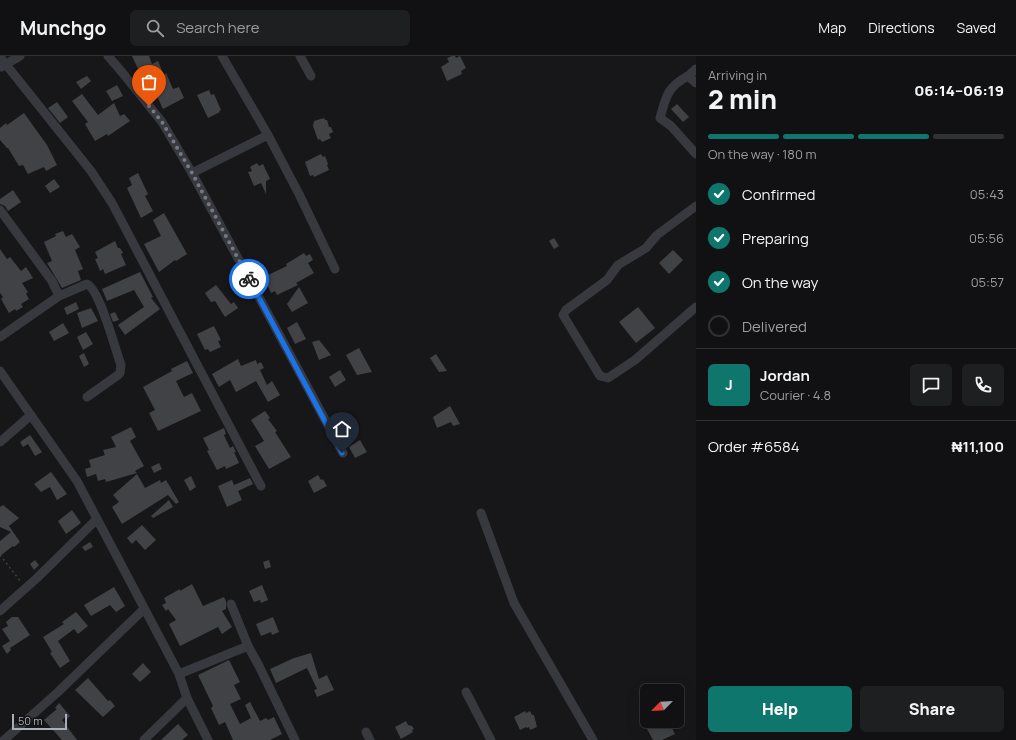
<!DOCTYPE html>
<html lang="en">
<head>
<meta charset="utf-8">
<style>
  :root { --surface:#111113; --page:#1e1f21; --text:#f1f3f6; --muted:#9c9da0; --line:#303133; --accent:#0f766e }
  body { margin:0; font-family:Manrope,sans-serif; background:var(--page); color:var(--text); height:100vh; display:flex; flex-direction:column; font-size:15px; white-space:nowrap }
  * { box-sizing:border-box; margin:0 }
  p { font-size:13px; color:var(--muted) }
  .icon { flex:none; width:22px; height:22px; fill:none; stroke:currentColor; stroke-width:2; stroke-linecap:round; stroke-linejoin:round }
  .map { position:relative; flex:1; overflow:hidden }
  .panel { display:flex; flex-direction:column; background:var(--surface); width:320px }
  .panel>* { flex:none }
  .needle { width:26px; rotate:246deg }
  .buttons { position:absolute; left:640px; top:628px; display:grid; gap:8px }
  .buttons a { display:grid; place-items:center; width:44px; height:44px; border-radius:6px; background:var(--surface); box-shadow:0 4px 16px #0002,0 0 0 1px var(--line); font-size:20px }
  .scale { position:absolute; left:12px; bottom:10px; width:55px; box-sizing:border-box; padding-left:4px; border:2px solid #a8aeba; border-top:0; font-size:11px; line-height:14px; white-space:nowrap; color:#a8aeba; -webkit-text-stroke:3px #121214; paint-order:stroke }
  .pin { position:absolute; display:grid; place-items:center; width:34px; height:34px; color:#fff; margin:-41px -17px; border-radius:50% 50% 50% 0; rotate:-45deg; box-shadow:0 0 4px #0007 }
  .pin .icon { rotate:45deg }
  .courier { position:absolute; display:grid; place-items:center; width:40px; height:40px; margin:-20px; border:3px solid #1a73e8; border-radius:50%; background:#fff; color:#222; box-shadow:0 1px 5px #0007 }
  .summary em { font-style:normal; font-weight:800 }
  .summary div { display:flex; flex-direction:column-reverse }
  .summary { display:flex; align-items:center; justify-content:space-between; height:68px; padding:0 12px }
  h1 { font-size:26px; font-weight:800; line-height:30px }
  .bar { display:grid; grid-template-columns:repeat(4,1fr); gap:6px 4px; align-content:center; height:48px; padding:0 12px }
  .bar i { height:5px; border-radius:3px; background:var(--line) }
  .bar .on { background:var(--accent) }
  .bar p { grid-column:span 4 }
  .line { display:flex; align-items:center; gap:10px; padding:0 12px; border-top:1px solid var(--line) }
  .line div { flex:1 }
  .round { display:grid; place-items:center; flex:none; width:42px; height:42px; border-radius:6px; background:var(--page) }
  ol { padding:0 12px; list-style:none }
  li { display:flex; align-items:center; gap:12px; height:44px }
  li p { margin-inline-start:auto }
  li .icon { padding:4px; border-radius:50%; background:var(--accent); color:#fff; stroke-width:4 }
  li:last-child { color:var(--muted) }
  li i { width:22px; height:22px; border:2px solid var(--line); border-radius:50% }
  .cta { display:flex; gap:8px; margin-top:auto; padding:8px 12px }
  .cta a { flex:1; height:46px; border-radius:6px; background:var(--accent); color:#fff; font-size:16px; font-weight:800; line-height:46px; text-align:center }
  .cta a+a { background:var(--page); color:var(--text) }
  header { display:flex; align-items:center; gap:24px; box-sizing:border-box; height:56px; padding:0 20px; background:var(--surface); border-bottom:1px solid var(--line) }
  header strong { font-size:19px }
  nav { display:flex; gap:22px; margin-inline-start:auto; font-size:14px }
  .search { width:280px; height:36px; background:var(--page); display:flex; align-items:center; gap:10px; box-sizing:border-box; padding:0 14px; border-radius:6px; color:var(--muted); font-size:15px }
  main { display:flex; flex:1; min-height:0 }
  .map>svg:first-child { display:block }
  .building { fill:#414246 }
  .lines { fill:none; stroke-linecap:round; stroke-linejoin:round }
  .path { stroke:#3d4046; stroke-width:1.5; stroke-dasharray:2 3; stroke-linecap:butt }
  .street { stroke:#38393f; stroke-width:9 }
  .done { stroke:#757982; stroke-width:4; stroke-dasharray:0 7.2 }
  .route { stroke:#1a73e8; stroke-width:5 }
</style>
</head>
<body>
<header>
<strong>Munchgo</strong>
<div class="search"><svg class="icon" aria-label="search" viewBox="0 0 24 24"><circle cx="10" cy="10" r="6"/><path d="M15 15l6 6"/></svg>Search here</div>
<nav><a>Map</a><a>Directions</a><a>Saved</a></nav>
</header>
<main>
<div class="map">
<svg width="696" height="684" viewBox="0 0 696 684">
  <rect width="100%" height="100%" fill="#171719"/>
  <g class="building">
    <path d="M132,0H149L152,8L158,5L164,19L166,17L173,33L179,31L184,42L163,53L155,36L151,38L145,25L139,28L138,27L134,17L139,15Z"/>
    <path d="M452,0H455L456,2L460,0L466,12L461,15L462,18L447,25L441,11L449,6L447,2Z"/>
    <path d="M87,20L91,25L81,33L76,26Z"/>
    <path d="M117,29L123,40L112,45L106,35Z"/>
    <path d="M209,34L211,39L214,38L221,54L219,55L220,56L208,62L197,39Z"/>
    <path d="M82,38L98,59L114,47L120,60L124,58L130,65L108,80L107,78L95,85L85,68L88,66L72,45Z"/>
    <path d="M57,46L68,61L60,67L48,52Z"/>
    <path d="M677,48L689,61L683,66L671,53Z"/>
    <path d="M24,57L47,89L57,109L46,115L44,111L28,118L23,109L19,110L8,92H7L0,84V72L6,67L7,69Z"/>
    <path d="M324,62L325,64H327L329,71H331L333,76L329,78L331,82L322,86L320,83L318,84L313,70L314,65Z"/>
    <path d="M321,98L323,101L325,100L328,108L327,109L329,114L314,121L313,119L310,120L305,106Z"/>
    <path d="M257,107L259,110L263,108L270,123L266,125V138L261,127L254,130L248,116L252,115L250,111Z"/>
    <path d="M138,117L148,138L145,140L153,155L141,162L127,132L132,129L129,122Z"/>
    <path d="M54,123L60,131L50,137L45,130Z"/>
    <path d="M13,134L21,146L8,155L5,150L0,148V143Z"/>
    <path d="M164,157L187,198L176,205L175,204L159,216L144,188L161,180L153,164Z"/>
    <path d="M63,175L66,181L72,178L80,191L75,194L83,213L78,215L81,224L62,232L47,207L52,205L44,186L56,180L55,178Z"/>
    <path d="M554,182L559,190L554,193L549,185Z"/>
    <path d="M115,185L118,192H120L123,197L121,198L126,209L105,218L103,213L100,215L95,203L98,202L95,196Z"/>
    <path d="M0,193L7,203L10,201L21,215L26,211L33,222L22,227L28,236L26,238L29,243L21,248L23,251L16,255L15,253L9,257L1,243L3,241L0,237Z"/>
    <path d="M673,194L683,204L669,218L659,207Z"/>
    <path d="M304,197L306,200L310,198L313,204L308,207L314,217L296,227L298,229L277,239L275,235L271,237L266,226L268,225L266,220L287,210L286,208Z"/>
    <path d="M140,216L153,241L151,242L160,253L125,279L118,269L144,251L134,234L107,245L102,233Z"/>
    <path d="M216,229L231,248L234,246L238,252L225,261L215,245L211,246L205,237Z"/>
    <path d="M299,231L308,247L292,256L287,248Z"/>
    <path d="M76,246L79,253L67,259L64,252Z"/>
    <path d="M638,251L655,272L636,287L619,266Z"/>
    <path d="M91,252L98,265L82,272L77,257Z"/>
    <path d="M115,256L119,264L113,266L110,258Z"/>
    <path d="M297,266L306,283L295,288L287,272Z"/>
    <path d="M63,267L69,277L54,285L49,276Z"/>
    <path d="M214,270L221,284L218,285L221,291L210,296L208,293L205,294L197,278Z"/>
    <path d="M86,276L93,288L83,294L77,281Z"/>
    <path d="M319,284L331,299L319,304L312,286Z"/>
    <path d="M359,292L372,316L357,319L346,299Z"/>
    <path d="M84,297L89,308L84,311L79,300Z"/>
    <path d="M436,298L447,315L439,316L430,302Z"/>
    <path d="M238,303L241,310L256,304L257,308L261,306L264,312L260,314L267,329L272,325L280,339L268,346L256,325L236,336L230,324L219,331L212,318Z"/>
    <path d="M187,305L193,317L176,325L184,341L192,337L201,355L158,375L149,357L155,354L143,331L172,315L171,313Z"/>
    <path d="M340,314L346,324L335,331L329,321Z"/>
    <path d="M450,350L460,368L453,370L451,366L437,372L433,361Z"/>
    <path d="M265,355L270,362L268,363L277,375L275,376L291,401L269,413L255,390L264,385L251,364Z"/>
    <path d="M131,371L136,381L130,385L144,410L135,415L137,417L106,426L105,423L98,425L96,418L87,421L85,413L91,411L89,404L105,399L103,394L116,391L111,381Z"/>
    <path d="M224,372L226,378L224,379L230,392L233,390L236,396H234L239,407L226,413L225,410L217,414L207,395L209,394L203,382Z"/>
    <path d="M30,379L42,396L35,400L28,388L23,391L20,386Z"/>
    <path d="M360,384L367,396L355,402L349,391Z"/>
    <path d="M159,407L162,413L154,417L151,411Z"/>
    <path d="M51,416L67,438L57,444L50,431L41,436L34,428Z"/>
    <path d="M137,418L145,432L160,424L161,427L166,424L179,446L176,448L168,439L122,468L112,451L119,446L113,439Z"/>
    <path d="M318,419L321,424L323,423L327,430L314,437L308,425Z"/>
    <path d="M191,420L196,431L190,435L184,424Z"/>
    <path d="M250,422L253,428L238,435L242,444L227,451L218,430L232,424L234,429Z"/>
    <path d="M169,444L173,451L153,462L151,460Z"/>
    <path d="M3,449L19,462L9,470L20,486L14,491L13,490L0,500V485L11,476L0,471V451Z"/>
    <path d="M72,454L81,467L66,478L58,465Z"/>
    <path d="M142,469L156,484L145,494L136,484L132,488L127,482Z"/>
    <path d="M90,486L93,491L85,495L82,491Z"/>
    <path d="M35,504L39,509L34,514L30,508Z"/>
    <path d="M269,504L271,511L265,513L263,506Z"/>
    <path d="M192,528L203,550L224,541L226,545V553L222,555L232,571L222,578L218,571L180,590L169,568L176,564L168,553L166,555L162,549L166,547L164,542L180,533V535Z"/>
    <path d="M262,529L268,544L261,547L260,544L254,546L249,535Z"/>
    <path d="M114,531L125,550L116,556L110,549L91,560L84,549Z"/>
    <path d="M76,556L88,570L78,578L74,573L58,585L70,605L60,612L50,597L52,596L43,581L64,568L62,566Z"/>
    <path d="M12,561H18L30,579L10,592L11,594L7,598L2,590L10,585L2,573L8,570L6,566Z"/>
    <path d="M273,561L279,576L272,579L271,576L261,580L256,568Z"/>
    <path d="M311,597L319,623L327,619L334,634L317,641L314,634L317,633L307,612L276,627L270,613L294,602Z"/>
    <path d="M229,604L240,626L234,629L241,643L230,648L240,668L251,662L245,649L250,646L260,665L266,662L268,664L274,661L282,678L270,684H233L225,666L219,669L211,652L213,650L198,619Z"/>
    <path d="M143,607L151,616L140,626L132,618Z"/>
    <path d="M88,622L108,645L110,644L115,650L103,661L75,634Z"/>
    <path d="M59,647L70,660L67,663L65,661L62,664L77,684H62L44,664L57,653L55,652Z"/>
    <path d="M525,655L526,657L530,655L532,659H534L537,671L530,674L529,671L527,672L526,671L520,674L514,661Z"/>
    <path d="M406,665L408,669L412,670L414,673L412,674L413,676L401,683L395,671Z"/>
    <path d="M664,665L666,668L669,667L675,678L662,684H653L647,673Z"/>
    <path d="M178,668L188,679L182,684H161Z"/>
  </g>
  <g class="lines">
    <path class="path" d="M0,499L21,526"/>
    <g class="street">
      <path d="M108,0L121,15L162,66L192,117L343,397"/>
      <path d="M222,0L268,79L299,138L335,213"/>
      <path d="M300,0L311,20"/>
      <path d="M0,1L91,115L112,147L261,430"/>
      <path d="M1,11L20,0"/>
      <path d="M688,20L696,13"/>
      <path d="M696,27L688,20C667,31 666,41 660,62L671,70L696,98"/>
      <path d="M192,117L268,79"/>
      <path d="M696,150L657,179L646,192L618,209L607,224L566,254L563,259L600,320L608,322L635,304L696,251"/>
      <path d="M0,154L52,225L59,240L0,281"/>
      <path d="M59,240L87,228C100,234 115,293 121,309L120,317L118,319L87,341"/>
      <path d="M0,315L77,425L179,618L187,642L208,684"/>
      <path d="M0,386L31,359"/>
      <path d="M481,457L514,547L593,684"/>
      <path d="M231,548L248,590L258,608L295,684"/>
      <path d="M0,555L37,522L97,463"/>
      <path d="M179,618L248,590"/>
      <path d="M466,636L491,684"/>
      <path d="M366,676L370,684"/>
      <path d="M4,684L58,636L144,553"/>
      <path d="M144,684L187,642"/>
    </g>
  </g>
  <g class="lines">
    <path class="done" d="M149,50L162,66L192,117L249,223"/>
    <path class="route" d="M249,223L342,397"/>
  </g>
</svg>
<div class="buttons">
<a><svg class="needle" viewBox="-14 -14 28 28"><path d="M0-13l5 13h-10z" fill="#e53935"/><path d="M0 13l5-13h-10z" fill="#9c9da0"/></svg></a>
</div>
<div class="scale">50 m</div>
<div class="pin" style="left:149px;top:50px;background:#ea580c"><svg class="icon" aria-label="bag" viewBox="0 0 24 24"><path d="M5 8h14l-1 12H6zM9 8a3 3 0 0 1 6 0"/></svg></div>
<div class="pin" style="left:342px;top:397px;background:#1f2937"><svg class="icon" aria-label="home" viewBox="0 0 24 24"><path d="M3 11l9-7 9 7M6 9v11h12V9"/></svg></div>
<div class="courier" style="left:249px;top:223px"><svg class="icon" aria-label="bike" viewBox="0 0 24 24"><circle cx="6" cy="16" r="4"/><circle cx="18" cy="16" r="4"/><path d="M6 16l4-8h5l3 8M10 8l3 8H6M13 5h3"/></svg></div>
</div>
<section class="panel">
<div class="summary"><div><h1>2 min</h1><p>Arriving in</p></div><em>06:14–06:19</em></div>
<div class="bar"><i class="on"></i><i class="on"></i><i class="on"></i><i></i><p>On the way · 180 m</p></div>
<ol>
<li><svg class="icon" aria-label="check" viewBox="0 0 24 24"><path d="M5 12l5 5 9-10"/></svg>Confirmed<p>05:43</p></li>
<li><svg class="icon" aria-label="check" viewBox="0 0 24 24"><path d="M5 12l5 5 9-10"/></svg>Preparing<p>05:56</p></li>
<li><svg class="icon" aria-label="check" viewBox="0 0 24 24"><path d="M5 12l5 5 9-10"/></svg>On the way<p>05:57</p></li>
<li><i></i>Delivered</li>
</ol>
<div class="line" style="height:72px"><b class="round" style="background:var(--accent);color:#fff">J</b><div><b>Jordan</b><p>Courier · 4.8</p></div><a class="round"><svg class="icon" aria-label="chat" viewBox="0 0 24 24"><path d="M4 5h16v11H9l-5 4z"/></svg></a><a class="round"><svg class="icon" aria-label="phone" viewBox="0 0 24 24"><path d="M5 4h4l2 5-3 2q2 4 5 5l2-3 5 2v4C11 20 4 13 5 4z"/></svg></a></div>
<div class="line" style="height:52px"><div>Order #6584</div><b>₦11,100</b></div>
<div class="cta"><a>Help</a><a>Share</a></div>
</section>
</main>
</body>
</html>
